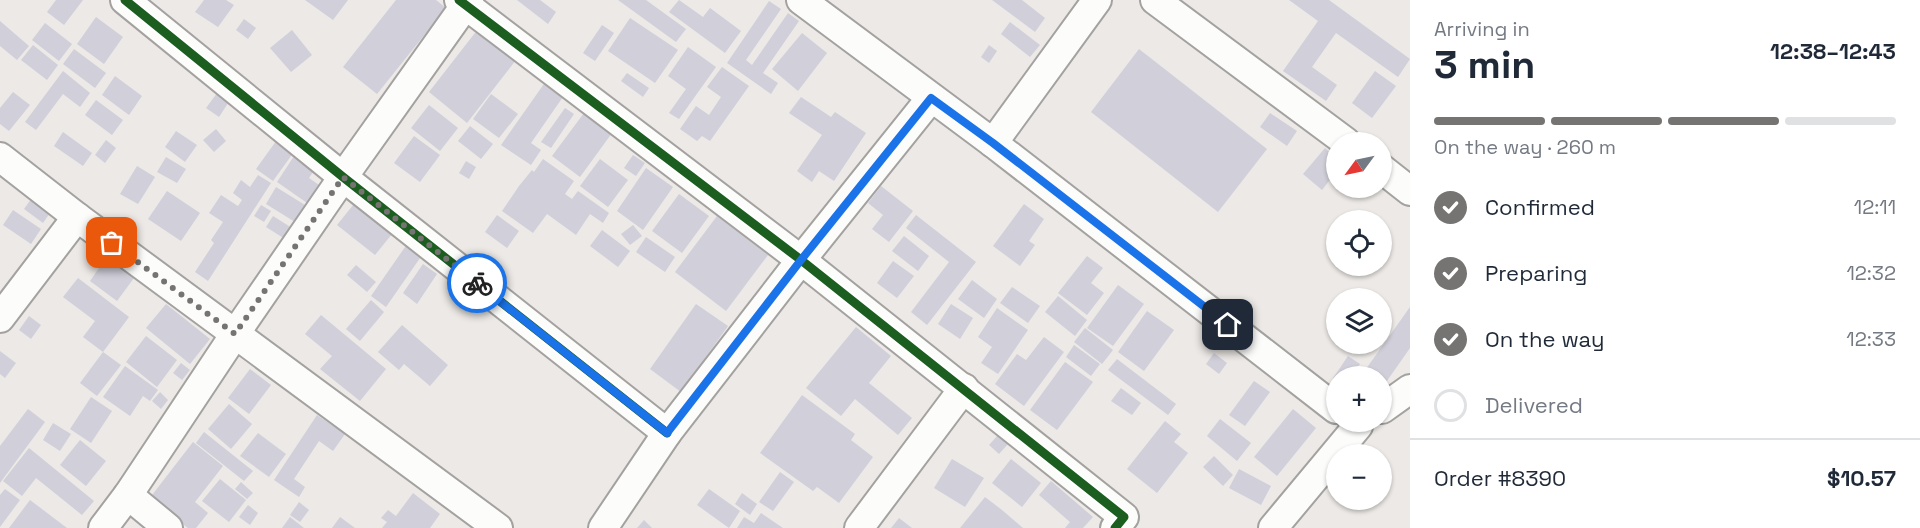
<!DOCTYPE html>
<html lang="en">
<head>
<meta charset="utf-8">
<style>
  :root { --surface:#fff; --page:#f6f6f7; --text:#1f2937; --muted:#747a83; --line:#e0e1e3; --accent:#767472 }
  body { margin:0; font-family:"Space Grotesk",sans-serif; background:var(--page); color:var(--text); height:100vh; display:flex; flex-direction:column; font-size:22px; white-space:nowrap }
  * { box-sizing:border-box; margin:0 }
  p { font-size:20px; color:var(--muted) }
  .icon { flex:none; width:33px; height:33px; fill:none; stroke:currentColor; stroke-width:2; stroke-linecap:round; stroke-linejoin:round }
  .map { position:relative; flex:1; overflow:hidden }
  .side { display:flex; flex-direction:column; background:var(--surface); width:510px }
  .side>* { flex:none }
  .needle { width:39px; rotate:237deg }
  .tools { position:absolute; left:1326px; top:132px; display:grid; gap:12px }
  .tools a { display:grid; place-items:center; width:66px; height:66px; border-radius:50%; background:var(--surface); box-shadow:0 2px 4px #0004; font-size:30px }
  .pin { position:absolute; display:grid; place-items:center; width:51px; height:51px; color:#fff; margin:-26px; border-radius:12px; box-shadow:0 3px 9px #0006 }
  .courier { position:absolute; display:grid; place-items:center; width:60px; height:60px; margin:-30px; border:4px solid #1a73e8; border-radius:50%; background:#fff; color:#222; box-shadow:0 2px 8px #0007 }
  .head em { font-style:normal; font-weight:800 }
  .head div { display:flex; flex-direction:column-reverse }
  .head { display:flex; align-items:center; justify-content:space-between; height:102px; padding:0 24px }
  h1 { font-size:39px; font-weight:800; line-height:45px }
  .bar { display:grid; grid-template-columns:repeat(4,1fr); gap:9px 6px; align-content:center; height:72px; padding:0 24px }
  .bar i { height:8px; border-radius:4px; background:var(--line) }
  .bar .selected { background:var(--accent) }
  .bar p { grid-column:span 4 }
  .line { display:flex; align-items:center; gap:15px; padding:0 24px; border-top:2px solid var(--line) }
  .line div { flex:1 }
  ol { padding:0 24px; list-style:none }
  li { display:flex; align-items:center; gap:18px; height:66px }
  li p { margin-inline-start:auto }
  li .icon { padding:6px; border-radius:50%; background:var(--accent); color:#fff; stroke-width:4 }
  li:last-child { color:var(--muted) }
  li i { width:33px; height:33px; border:3px solid var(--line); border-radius:50% }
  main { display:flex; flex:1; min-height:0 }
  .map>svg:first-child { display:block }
  .building { fill:#d1d0da }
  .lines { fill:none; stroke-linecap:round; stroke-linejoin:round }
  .minor-casing { stroke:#a4a2a0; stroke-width:32 }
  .minor { stroke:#fcfcfb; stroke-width:28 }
  .cycleway-casing { stroke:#fff; stroke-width:13 }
  .cycleway { stroke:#1b5e20; stroke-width:9 }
  .done { stroke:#767472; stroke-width:6; stroke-dasharray:0 10.8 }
  .route { stroke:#1a73e8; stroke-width:8 }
</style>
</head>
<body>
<main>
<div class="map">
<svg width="1410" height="528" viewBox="0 0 1410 528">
  <rect width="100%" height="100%" fill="#ece9e6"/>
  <g class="building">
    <path d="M56,0H83L64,25L47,12Z"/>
    <path d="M204,0H226L234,5L218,27L195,12Z"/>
    <path d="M305,0H348L333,20Z"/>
    <path d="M396,0H436L446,8L377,94L343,67Z"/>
    <path d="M517,0H540L556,12L548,24Z"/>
    <path d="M618,0H646L686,29L676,42Z"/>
    <path d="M679,0L703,17L710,8L741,31L725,53L669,12Z"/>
    <path d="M992,0H1022L1045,18L1035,32Z"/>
    <path d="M1289,0H1329L1410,59L1398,77L1336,33L1312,67L1337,85L1326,101L1283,71L1318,21Z"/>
    <path d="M769,1L781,9L746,60L752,65L788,13L799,21L763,73L778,83L771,94L727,63Z"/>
    <path d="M96,17L123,37L104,64L77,44Z"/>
    <path d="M630,18L678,50L655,83L608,51Z"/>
    <path d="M244,19L256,28L248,39L236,30Z"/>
    <path d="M0,21L29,46L17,60L0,46Z"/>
    <path d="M1010,22L1040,45L1030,57L1001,34Z"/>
    <path d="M45,23L72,44L59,61L32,40Z"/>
    <path d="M602,25L614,33L595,61L583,53Z"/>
    <path d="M478,29L516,60L467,123L429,92Z"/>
    <path d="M292,30L312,55L291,72L270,48Z"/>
    <path d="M802,33L827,53L798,91L772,69Z"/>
    <path d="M33,45L58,65L47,80L21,60Z"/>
    <path d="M989,45L997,51L989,63L981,57Z"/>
    <path d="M688,47L716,67L679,119L669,113L686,89L668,76Z"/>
    <path d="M74,49L106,73L95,88L63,64Z"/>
    <path d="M1139,49L1267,149L1218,212L1091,112Z"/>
    <path d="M722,67L749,86L710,141L702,136L697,141L680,129L696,106L709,115L721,97L707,87Z"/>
    <path d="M63,71L90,93L80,107L63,94L36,130L25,122Z"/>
    <path d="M1375,71L1396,86L1372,118L1352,103Z"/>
    <path d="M627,73L649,88L643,97L621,81Z"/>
    <path d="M115,76L142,96L129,115L102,95Z"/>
    <path d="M546,81L565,94L531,143L541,150L531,165L501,145Z"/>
    <path d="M220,89L232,97L219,117L206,108Z"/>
    <path d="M13,92L30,105L9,131L0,124V108Z"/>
    <path d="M491,94L518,114L499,138L473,119Z"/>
    <path d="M801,97L831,117L835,112L866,133L834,181L819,171L812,182L797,171L822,135L789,113Z"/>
    <path d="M96,100L123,120L112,135L85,115Z"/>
    <path d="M429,105L458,128L440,151L411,128Z"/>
    <path d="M565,108L574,114L551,148L541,142Z"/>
    <path d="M584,113L612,133L580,177L552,156Z"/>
    <path d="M1270,113L1297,131L1287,146L1260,127Z"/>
    <path d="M470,126L493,144L481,159L458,141Z"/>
    <path d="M216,129L226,141L214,152L203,140Z"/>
    <path d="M176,131L197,145L185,162L165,147Z"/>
    <path d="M63,132L92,153L83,166L54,146Z"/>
    <path d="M414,136L440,155L420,182L394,163Z"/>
    <path d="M279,137L296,149L273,181L256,169Z"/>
    <path d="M106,140L116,148L105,163L95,155Z"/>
    <path d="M1325,148L1336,158V172L1322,190L1303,174Z"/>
    <path d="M298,150L318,164L309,178L322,187L310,205L277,182Z"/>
    <path d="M633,155L645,163L636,176L624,168Z"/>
    <path d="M166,157L186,169L177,183L157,172Z"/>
    <path d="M543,159L574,181L565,194L572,199L578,191L609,213L603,223L590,214L576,235L547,214L533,233L502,211L519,186L532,170L534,172Z"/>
    <path d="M600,159L628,180L608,207L580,186Z"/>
    <path d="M466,161L476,167L469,179L459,173Z"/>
    <path d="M137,166L155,177L138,204L120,194Z"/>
    <path d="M646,168L673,187L643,230L617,211Z"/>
    <path d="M258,175L271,183L208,281L195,272L214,243L211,240L223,222L209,213L221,195L238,206L242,200L233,193L241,180L250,187Z"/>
    <path d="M881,186L913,211L889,242L872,229L883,215L868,203Z"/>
    <path d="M276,187L305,205L295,222L266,204Z"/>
    <path d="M167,191L200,213L181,241L148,219Z"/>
    <path d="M679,194L709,216L682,253L652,231Z"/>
    <path d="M31,199L50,213L43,223L24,209Z"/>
    <path d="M354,204L392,234L375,255L337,225Z"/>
    <path d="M1024,204L1044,219L1029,241L1035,245L1020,266L993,246Z"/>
    <path d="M261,205L271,211L264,222L254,216Z"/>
    <path d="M13,210L41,229L31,244L3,225Z"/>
    <path d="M497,215L519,231L507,248L485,232Z"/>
    <path d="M916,215L976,262L927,325L911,312L949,262L906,228Z"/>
    <path d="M273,216L292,228L285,239L266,227Z"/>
    <path d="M717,216L768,255L726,311L675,272Z"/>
    <path d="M633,225L642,236L630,245L621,234Z"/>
    <path d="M602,230L630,251L618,267L590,246Z"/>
    <path d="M904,236L929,256L918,271L892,251Z"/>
    <path d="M412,237L427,248L386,307L371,296Z"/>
    <path d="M646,237L675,257L665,272L636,252Z"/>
    <path d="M1087,256L1103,268L1091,283L1104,293L1087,315L1058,293Z"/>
    <path d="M106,258L134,278L117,301L90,281Z"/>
    <path d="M893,261L914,276L897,298L877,283Z"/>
    <path d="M423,264L437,274L417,304L403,293Z"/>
    <path d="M356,265L376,282L367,292L347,275Z"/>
    <path d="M78,278L129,317L103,352L83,337L95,321L63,297Z"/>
    <path d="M972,280L997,299L984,318L958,299Z"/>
    <path d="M1118,285L1144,304L1113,346L1087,328Z"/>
    <path d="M1012,287L1040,306L1028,323L1000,303Z"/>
    <path d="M1058,296L1087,320L1075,336L1045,312Z"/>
    <path d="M371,300L384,312L360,341L346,329Z"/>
    <path d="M166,304L210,339L190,364L146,328Z"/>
    <path d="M696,304L728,326L681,392L650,369Z"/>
    <path d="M951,304L973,318L960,339L938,324Z"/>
    <path d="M1410,307V348L1382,388V376H1361Z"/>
    <path d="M997,308L1028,330L998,374L981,363L992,347L978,337Z"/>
    <path d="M1147,311L1174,330L1144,371L1118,352Z"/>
    <path d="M321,315L386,369L360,401L320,369L332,356L305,334Z"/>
    <path d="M29,316L41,325L31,339L19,330Z"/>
    <path d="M402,325L448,365L430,386L404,364L399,370L378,352Z"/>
    <path d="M856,327L891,356L869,383L912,418L898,435L855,399L841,416L806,388Z"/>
    <path d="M1085,328L1113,350L1102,364L1074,342Z"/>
    <path d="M146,336L177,360L157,387L126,362Z"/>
    <path d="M1044,337L1064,352L1024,406L995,384L1017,354L1026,360Z"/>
    <path d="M1074,345L1100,364L1091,376L1066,357Z"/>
    <path d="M0,351L16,363L5,378L0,374Z"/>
    <path d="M103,352L121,365L97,396L80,383Z"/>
    <path d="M1214,353L1227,363L1219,374L1206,364Z"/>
    <path d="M1348,356L1360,364L1352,376H1336V380L1333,378Z"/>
    <path d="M1117,359L1176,404L1168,415L1108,370Z"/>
    <path d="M1065,362L1093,382L1057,430L1030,410Z"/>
    <path d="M181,363L190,370L182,380L173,373Z"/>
    <path d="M125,366L158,390L150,401L143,396L130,416L103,397Z"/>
    <path d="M250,369L271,385L249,414L228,398Z"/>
    <path d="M1254,381L1270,392L1245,426L1229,415Z"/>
    <path d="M1121,388L1141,403L1132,415L1111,401Z"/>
    <path d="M160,392L168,400L161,409L152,401Z"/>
    <path d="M802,395L855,434L851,440L873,457L839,503L817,487L813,491L760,453Z"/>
    <path d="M91,397L112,411L91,443L70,429Z"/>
    <path d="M229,404L252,424L231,449L208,429Z"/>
    <path d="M28,409L45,422L0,483V446Z"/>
    <path d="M1293,409L1316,428L1277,476L1254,457Z"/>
    <path d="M317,415L345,434L333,451L319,441L294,479L305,487L299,497L274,480Z"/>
    <path d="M1220,419L1251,443L1237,461L1207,436Z"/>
    <path d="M1165,421L1181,434L1174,442L1188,453L1157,493L1127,469Z"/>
    <path d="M53,423L71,434L60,451L43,440Z"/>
    <path d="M204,432L253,471L244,481L196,443Z"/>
    <path d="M258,433L286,454L269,477L240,456Z"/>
    <path d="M998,435L1008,444L999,454L989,445Z"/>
    <path d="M80,440L106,461L86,486L60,465Z"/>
    <path d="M193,442L223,466L195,502L208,513L196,528H188L149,499Z"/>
    <path d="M29,448L94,501L82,515L36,478L22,496L3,481Z"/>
    <path d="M1214,456L1233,475L1223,486L1203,467Z"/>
    <path d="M952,459L984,478L965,507L934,488Z"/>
    <path d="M1011,459L1041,483L1022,507L992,483Z"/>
    <path d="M1239,469L1271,486L1261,505L1229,488Z"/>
    <path d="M780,472L794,482L773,511L759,502Z"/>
    <path d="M220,479L246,500L229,522L202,501Z"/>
    <path d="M1051,481L1093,517L1083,528H1065L1070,522L1039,495Z"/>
    <path d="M241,482L253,493L247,499L235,489Z"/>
    <path d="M5,489L20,500L0,527V495Z"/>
    <path d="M709,489L740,511L729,528L697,505Z"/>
    <path d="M413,493L440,514L430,528H382L387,522L381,518L388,510L396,516Z"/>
    <path d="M742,493L757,504L750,515L735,504Z"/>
    <path d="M985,497L1002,510L1023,528H960Z"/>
    <path d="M30,500L67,528H9Z"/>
    <path d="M299,502L309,510L300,522L290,515Z"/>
    <path d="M248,505L258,513L250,525L239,517Z"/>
    <path d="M761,513L783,528H737L744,517L754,523Z"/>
    <path d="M290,517L304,528H282Z"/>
    <path d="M340,517L355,528H332Z"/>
    <path d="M899,518L912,528H891Z"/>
    <path d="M644,520L652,528H637Z"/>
  </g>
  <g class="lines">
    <defs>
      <g id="minor">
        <path d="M125,0L343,177L667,433"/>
        <path d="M459,0L801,260L1124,517L1115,528"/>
        <path d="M801,0L993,143L1336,409"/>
        <path d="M1155,0L1346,142"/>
        <path d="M993,143L1097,0"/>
        <path d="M0,157L77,217L498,528"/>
        <path d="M1382,169L1410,191"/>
        <path d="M0,318L77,217"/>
        <path d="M1382,409L1410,389"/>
        <path d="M128,495L168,528"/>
        <path d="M103,528L128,495L235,334L343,177L469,0"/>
        <path d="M603,528L667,433L801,260L931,98"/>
        <path d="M859,528L964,388"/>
        <path d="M1273,528L1358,426L1353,422"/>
      </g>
    </defs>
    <use href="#minor" class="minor-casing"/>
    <use href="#minor" class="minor"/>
    <defs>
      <g id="cycleway">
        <path d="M125,0L343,177L667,433"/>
        <path d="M459,0L801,260L1124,517L1115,528"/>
      </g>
    </defs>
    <use href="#cycleway" class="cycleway-casing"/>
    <use href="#cycleway" class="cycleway"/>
  </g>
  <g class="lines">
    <path class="done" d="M112,243L235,334L343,177L477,283"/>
    <path class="route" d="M477,283L667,433L801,260L931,98L993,143L1228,325"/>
  </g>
</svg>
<div class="tools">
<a><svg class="needle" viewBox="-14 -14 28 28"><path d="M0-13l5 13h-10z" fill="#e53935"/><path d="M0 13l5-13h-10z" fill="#747a83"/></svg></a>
<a><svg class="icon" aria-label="locate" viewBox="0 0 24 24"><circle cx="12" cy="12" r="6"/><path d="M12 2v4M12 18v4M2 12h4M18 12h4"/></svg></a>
<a><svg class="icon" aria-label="layers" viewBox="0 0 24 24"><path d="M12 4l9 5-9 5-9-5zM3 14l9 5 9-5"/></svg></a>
<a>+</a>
<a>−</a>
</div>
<div class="pin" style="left:112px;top:243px;background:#ea580c"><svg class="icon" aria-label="bag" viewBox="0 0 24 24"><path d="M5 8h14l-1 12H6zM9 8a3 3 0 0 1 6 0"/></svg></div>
<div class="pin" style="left:1228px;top:325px;background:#1f2937"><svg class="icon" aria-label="home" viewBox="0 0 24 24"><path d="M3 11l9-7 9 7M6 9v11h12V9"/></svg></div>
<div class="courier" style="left:477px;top:283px"><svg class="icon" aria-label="bike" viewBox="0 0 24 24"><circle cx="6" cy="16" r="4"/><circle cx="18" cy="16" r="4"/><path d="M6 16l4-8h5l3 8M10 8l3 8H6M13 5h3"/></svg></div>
</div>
<section class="side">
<div class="head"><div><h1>3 min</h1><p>Arriving in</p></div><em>12:38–12:43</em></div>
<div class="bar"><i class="selected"></i><i class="selected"></i><i class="selected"></i><i></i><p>On the way · 260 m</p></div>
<ol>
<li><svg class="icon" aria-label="check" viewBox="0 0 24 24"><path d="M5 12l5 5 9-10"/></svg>Confirmed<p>12:11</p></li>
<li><svg class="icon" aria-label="check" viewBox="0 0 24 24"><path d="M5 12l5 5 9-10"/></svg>Preparing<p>12:32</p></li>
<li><svg class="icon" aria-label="check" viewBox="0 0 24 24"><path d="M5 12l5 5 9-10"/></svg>On the way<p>12:33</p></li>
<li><i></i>Delivered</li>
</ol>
<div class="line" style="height:78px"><div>Order #8390</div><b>$10.57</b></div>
</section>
</main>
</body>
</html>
